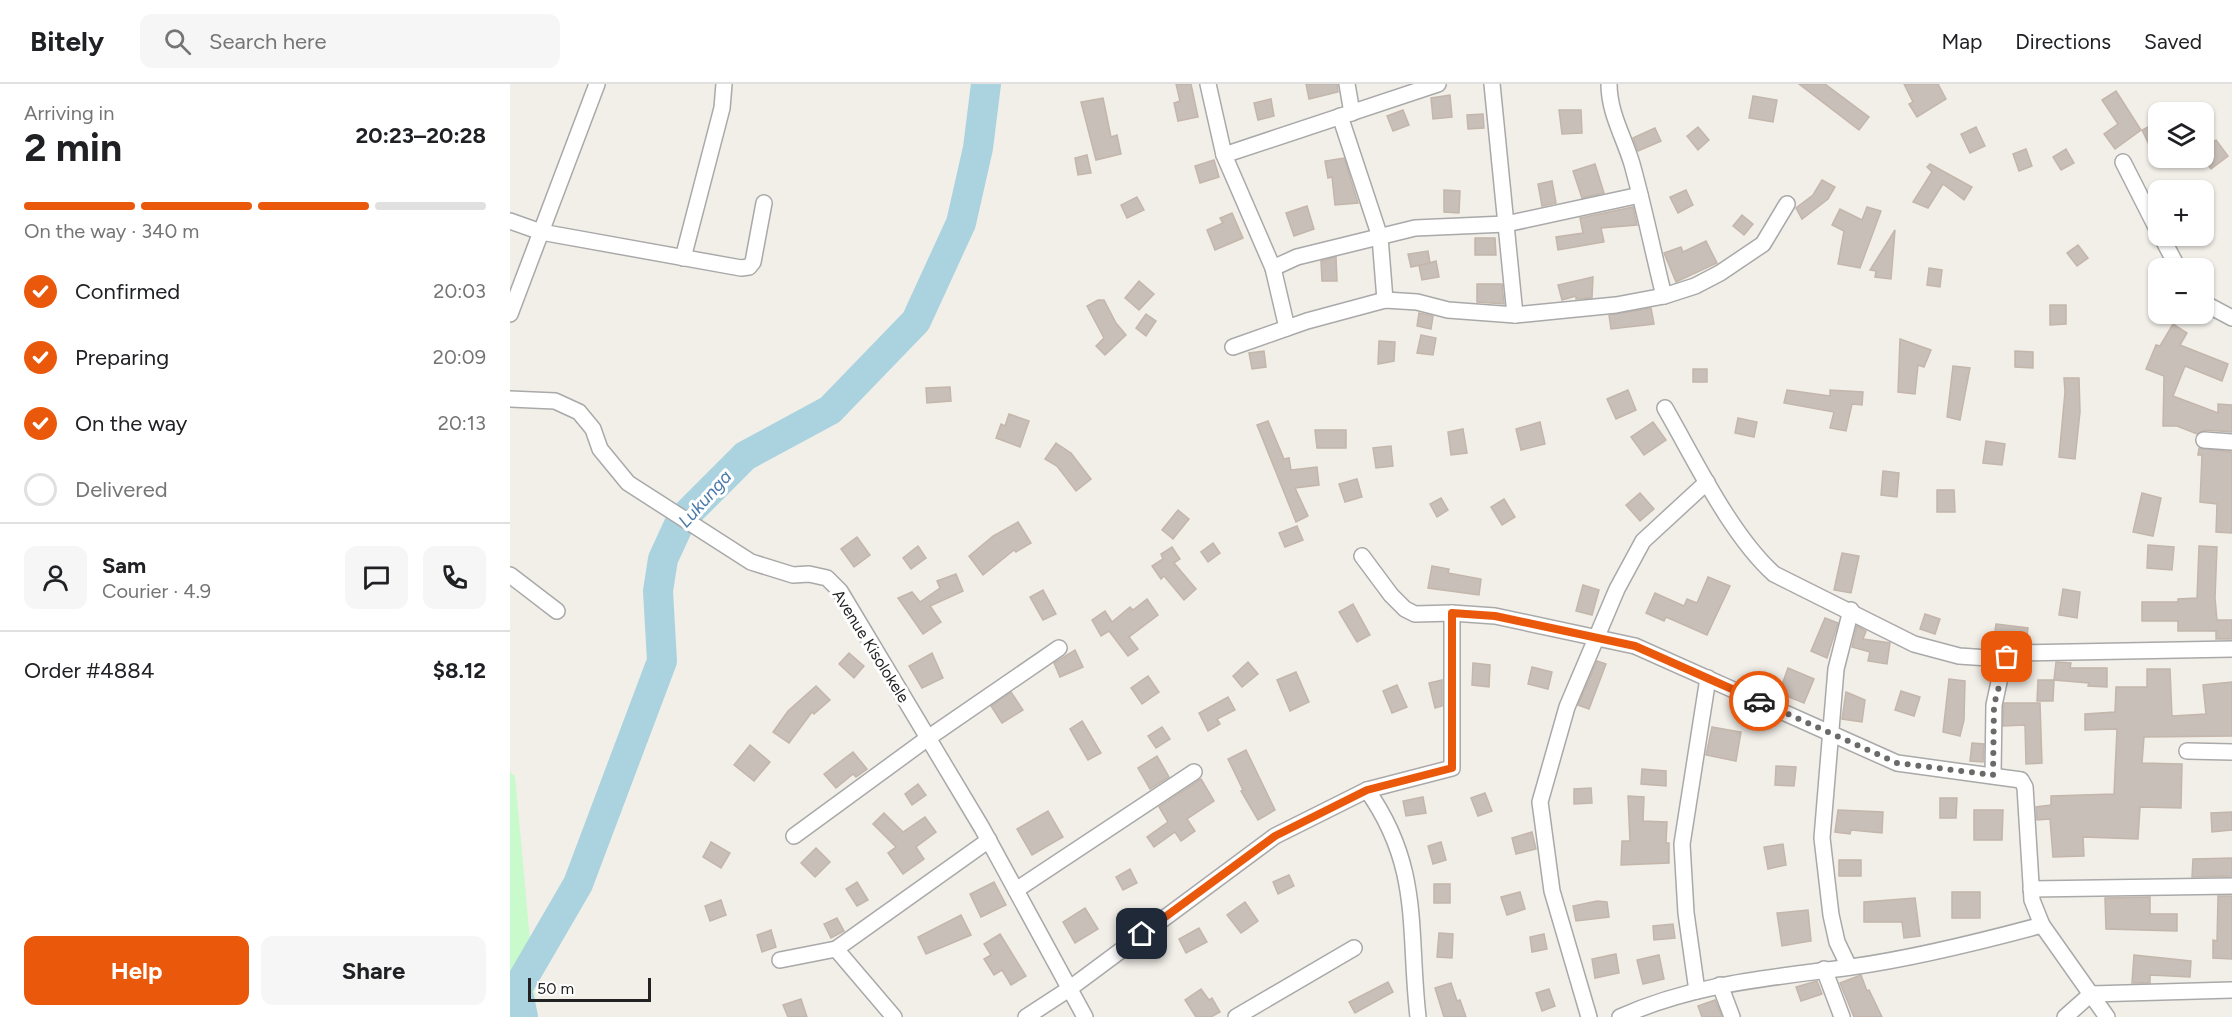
<!DOCTYPE html>
<html lang="en">
<head>
<meta charset="utf-8">
<style>
  :root { --surface:#fff; --page:#f6f6f6; --text:#202124; --muted:#757577; --line:#e0e0e0; --accent:#ea580c }
  body { margin:0; font-family:Figtree,sans-serif; background:var(--page); color:var(--text); height:100vh; display:flex; flex-direction:column; font-size:22px; white-space:nowrap }
  * { box-sizing:border-box; margin:0 }
  p { font-size:20px; color:var(--muted) }
  .icon { flex:none; width:33px; height:33px; fill:none; stroke:currentColor; stroke-width:2; stroke-linecap:round; stroke-linejoin:round }
  .map { position:relative; flex:1; overflow:hidden }
  .sheet { display:flex; flex-direction:column; background:var(--surface); width:510px }
  .sheet>* { flex:none }
  .tools { position:absolute; left:1638px; top:18px; display:grid; gap:12px }
  .tools a { display:grid; place-items:center; width:66px; height:66px; border-radius:12px; background:var(--surface); box-shadow:0 2px 4px #0004; font-size:30px }
  .scale { position:absolute; left:18px; bottom:15px; width:123px; box-sizing:border-box; padding-left:6px; border:3px solid #222; border-top:0; font-size:16px; line-height:21px; white-space:nowrap; color:#222; -webkit-text-stroke:4px #fff; paint-order:stroke }
  .pin { position:absolute; display:grid; place-items:center; width:51px; height:51px; color:#fff; margin:-26px; border-radius:12px; box-shadow:0 3px 9px #0006 }
  .courier { position:absolute; display:grid; place-items:center; width:60px; height:60px; margin:-30px; border:4px solid #ea580c; border-radius:50%; background:#fff; color:#222; box-shadow:0 2px 8px #0007 }
  .headline em { font-style:normal; font-weight:700 }
  .headline div { display:flex; flex-direction:column-reverse }
  .headline { display:flex; align-items:center; justify-content:space-between; height:102px; padding:0 24px }
  h1 { font-size:39px; font-weight:700; line-height:45px }
  .bar { display:grid; grid-template-columns:repeat(4,1fr); gap:9px 6px; align-content:center; height:72px; padding:0 24px }
  .bar i { height:8px; border-radius:4px; background:var(--line) }
  .bar .current { background:var(--accent) }
  .bar p { grid-column:span 4 }
  .line { display:flex; align-items:center; gap:15px; padding:0 24px; border-top:2px solid var(--line) }
  .line div { flex:1 }
  .round { display:grid; place-items:center; flex:none; width:63px; height:63px; border-radius:12px; background:var(--page) }
  ol { padding:0 24px; list-style:none }
  li { display:flex; align-items:center; gap:18px; height:66px }
  li p { margin-inline-start:auto }
  li .icon { padding:6px; border-radius:50%; background:var(--accent); color:#fff; stroke-width:4 }
  li:last-child { color:var(--muted) }
  li i { width:33px; height:33px; border:3px solid var(--line); border-radius:50% }
  .primary-button { display:flex; gap:12px; margin-top:auto; padding:12px 24px }
  .primary-button a { flex:1; height:69px; border-radius:12px; background:var(--accent); color:#fff; font-size:24px; font-weight:700; line-height:69px; text-align:center }
  .primary-button a+a { background:var(--page); color:var(--text) }
  header { display:flex; align-items:center; gap:36px; box-sizing:border-box; height:84px; padding:0 30px; background:var(--surface); border-bottom:2px solid var(--line) }
  header strong { font-size:28px }
  nav { display:flex; gap:33px; margin-inline-start:auto; font-size:21px }
  .search { width:420px; height:54px; background:var(--page); display:flex; align-items:center; gap:15px; box-sizing:border-box; padding:0 21px; border-radius:12px; color:var(--muted); font-size:22px }
  main { display:flex; flex:1; min-height:0 }
  .map>svg:first-child { display:block }
  .park { fill:#c8facc }
  .lines { fill:none; stroke-linecap:round; stroke-linejoin:round }
  .river { stroke:#aad3df; stroke-width:30 }
  .building { fill:#c7bfb8; stroke:#c4b6ab; stroke-width:1.5 }
  .street-casing { stroke:#a9a9a9; stroke-width:18 }
  .street { stroke:#fff; stroke-width:15 }
  .done { stroke:#6b6a68; stroke-width:6; stroke-dasharray:0 10.8 }
  .route { stroke:#ea580c; stroke-width:8 }
  .labels { text-anchor:middle; dominant-baseline:central; stroke-width:6; stroke-linejoin:round; paint-order:stroke }
  .street-label { font-size:16px; fill:#222; stroke:#fff }
  .water-label { font-size:18px; font-style:italic; fill:#4a7aab; stroke:#fff }
</style>
</head>
<body>
<header>
<strong>Bitely</strong>
<div class="search"><svg class="icon" aria-label="search" viewBox="0 0 24 24"><circle cx="10" cy="10" r="6"/><path d="M15 15l6 6"/></svg>Search here</div>
<nav><a>Map</a><a>Directions</a><a>Saved</a></nav>
</header>
<main>
<section class="sheet">
<div class="headline"><div><h1>2 min</h1><p>Arriving in</p></div><em>20:23–20:28</em></div>
<div class="bar"><i class="current"></i><i class="current"></i><i class="current"></i><i></i><p>On the way · 340 m</p></div>
<ol>
<li><svg class="icon" aria-label="check" viewBox="0 0 24 24"><path d="M5 12l5 5 9-10"/></svg>Confirmed<p>20:03</p></li>
<li><svg class="icon" aria-label="check" viewBox="0 0 24 24"><path d="M5 12l5 5 9-10"/></svg>Preparing<p>20:09</p></li>
<li><svg class="icon" aria-label="check" viewBox="0 0 24 24"><path d="M5 12l5 5 9-10"/></svg>On the way<p>20:13</p></li>
<li><i></i>Delivered</li>
</ol>
<div class="line" style="height:108px"><a class="round"><svg class="icon" aria-label="person" viewBox="0 0 24 24"><circle cx="12" cy="8" r="4"/><path d="M4 21q1-7 8-7t8 7"/></svg></a><div><b>Sam</b><p>Courier · 4.9</p></div><a class="round"><svg class="icon" aria-label="chat" viewBox="0 0 24 24"><path d="M4 5h16v11H9l-5 4z"/></svg></a><a class="round"><svg class="icon" aria-label="phone" viewBox="0 0 24 24"><path d="M5 4h4l2 5-3 2q2 4 5 5l2-3 5 2v4C11 20 4 13 5 4z"/></svg></a></div>
<div class="line" style="height:78px"><div>Order #4884</div><b>$8.12</b></div>
<div class="primary-button"><a>Help</a><a>Share</a></div>
</section>
<div class="map">
<svg width="1722" height="933" viewBox="0 0 1722 933">
  <rect width="100%" height="100%" fill="#f2efe9"/>
  <path class="park" d="M0,688L5,692L27,933H0Z"/>
  <g class="lines">
    <path class="river" d="M13,933L7,905L68,800L152,577L148,507L153,475L171,436L235,372L320,326L406,237L451,139L468,64L476,0"/>
  </g>
  <g class="building">
    <path d="M666,0H681L688,33L668,37L664,19L670,17Z"/>
    <path d="M796,0H827L828,8L799,15Z"/>
    <path d="M1289,0H1315L1359,33L1349,46Z"/>
    <path d="M1394,0H1428L1436,15L1407,33L1399,20L1403,18Z"/>
    <path d="M1606,7L1631,46L1605,65L1594,50L1608,40L1592,16Z"/>
    <path d="M940,11L942,33L923,35L921,14Z"/>
    <path d="M1243,12L1267,16L1263,38L1239,34Z"/>
    <path d="M593,14L601,53L607,51L611,70L586,76L571,18Z"/>
    <path d="M761,15L764,32L748,36L744,19Z"/>
    <path d="M893,26L899,41L883,47L877,32Z"/>
    <path d="M1049,26H1071L1072,49L1052,50Z"/>
    <path d="M973,30L974,44L958,45L957,31Z"/>
    <path d="M1648,38V79L1632,46Z"/>
    <path d="M1188,43L1199,56L1188,66L1177,52Z"/>
    <path d="M1466,43L1475,62L1460,69L1451,50Z"/>
    <path d="M1145,44L1151,57L1128,67L1123,54Z"/>
    <path d="M1706,56L1718,72L1701,85L1694,75V65Z"/>
    <path d="M1516,65L1522,82L1509,87L1503,70Z"/>
    <path d="M1556,65L1564,79L1551,86L1543,73Z"/>
    <path d="M577,71L581,89L568,91L565,74Z"/>
    <path d="M834,74L848,119L825,121L822,93L818,94L815,77Z"/>
    <path d="M704,76L709,93L690,99L685,82Z"/>
    <path d="M1085,80L1094,109L1072,114L1063,87Z"/>
    <path d="M1420,80L1462,103L1454,116L1433,100L1418,124L1403,118L1422,88L1417,83Z"/>
    <path d="M1312,96L1325,103L1318,115L1292,135L1286,124L1303,111Z"/>
    <path d="M1042,97L1046,119L1032,122L1028,100Z"/>
    <path d="M934,106L950,107L949,129L934,128Z"/>
    <path d="M1176,106L1183,121L1168,129L1160,113Z"/>
    <path d="M627,113L634,126L617,134L611,121Z"/>
    <path d="M797,122L804,145L784,152L776,129Z"/>
    <path d="M1123,123L1127,141L1091,144L1094,158L1048,166L1046,153L1073,149L1070,134Z"/>
    <path d="M1357,123L1371,127L1350,184L1328,180L1334,147L1322,141L1330,125L1352,136Z"/>
    <path d="M722,129L733,154L705,166L697,146L713,139L710,134Z"/>
    <path d="M1232,131L1243,140L1234,151L1223,142Z"/>
    <path d="M1385,146L1381,195L1365,193L1366,187L1360,186Z"/>
    <path d="M965,154H985L986,171H965Z"/>
    <path d="M1196,157L1207,179L1166,198L1154,169L1171,163L1173,168Z"/>
    <path d="M1568,161L1578,174L1567,182L1557,169Z"/>
    <path d="M918,167L920,179L901,183L898,170Z"/>
    <path d="M826,173L827,197H812L811,177Z"/>
    <path d="M926,177L929,193L912,196L909,182Z"/>
    <path d="M1419,184L1432,186L1430,203L1417,201Z"/>
    <path d="M1083,193L1082,214L1066,215V212L1052,216L1048,201Z"/>
    <path d="M629,197L644,210L629,226L615,214Z"/>
    <path d="M967,200H992L994,220L967,218Z"/>
    <path d="M588,216H594L606,239L616,251L595,271L586,262L594,254L577,222Z"/>
    <path d="M1540,221H1556V240L1540,241Z"/>
    <path d="M1141,224L1144,240L1101,245L1099,231Z"/>
    <path d="M909,229L923,232L921,245L907,242Z"/>
    <path d="M636,230L646,237L636,252L626,244Z"/>
    <path d="M1663,240L1677,249L1670,261L1718,280L1712,297L1675,282L1663,312L1708,329V320L1722,321V348L1695,346L1687,350L1667,342H1653L1654,292L1636,285L1646,261L1650,262Z"/>
    <path d="M911,251L926,254L923,271L907,269Z"/>
    <path d="M1390,255L1421,266L1414,283L1408,281L1405,310L1388,308Z"/>
    <path d="M869,257L885,258L884,277L868,280Z"/>
    <path d="M754,267L756,283L742,285L739,269Z"/>
    <path d="M1505,267L1523,268V284L1505,283Z"/>
    <path d="M1443,282L1460,284L1450,336L1437,333Z"/>
    <rect x="1183" y="285" width="14" height="13"/>
    <path d="M1554,294H1569L1570,328L1565,375L1549,373L1555,308Z"/>
    <path d="M440,303L441,317L417,319L416,304Z"/>
    <path d="M1118,306L1126,326L1106,335L1097,315Z"/>
    <path d="M1277,306L1320,312V306L1353,308L1352,321L1342,320L1336,347L1320,344L1324,328L1274,319Z"/>
    <path d="M499,330L519,337L510,363L486,354L491,340L495,342Z"/>
    <path d="M1228,334L1247,338L1244,353L1225,349Z"/>
    <path d="M758,337L774,375L779,374L781,386L807,383L809,401L785,404L798,432L786,438L747,341Z"/>
    <path d="M1030,338L1035,360L1011,366L1006,345Z"/>
    <path d="M1143,338L1156,356L1134,371L1121,353Z"/>
    <path d="M953,345L957,369L941,371L938,348Z"/>
    <path d="M805,346H836V364H807Z"/>
    <path d="M1476,357L1495,360L1492,381L1473,379Z"/>
    <path d="M546,359L561,369L581,395L566,407L547,382L535,375Z"/>
    <path d="M881,362L883,382L866,384L863,364Z"/>
    <path d="M1689,364L1722,368V449L1706,448L1707,420L1690,418L1692,371H1688Z"/>
    <path d="M1373,387L1389,389L1387,413L1371,411Z"/>
    <path d="M847,395L852,413L835,418L829,400Z"/>
    <path d="M1427,406H1444L1445,428H1427Z"/>
    <path d="M1130,409L1144,425L1130,437L1116,421Z"/>
    <path d="M1632,409L1651,414L1643,452L1623,448Z"/>
    <path d="M931,414L938,426L927,433L920,420Z"/>
    <path d="M994,415L1005,433L992,441L981,423Z"/>
    <path d="M668,426L679,435L663,455L652,446Z"/>
    <path d="M508,438L521,459L506,468L504,466L473,491L459,472L483,452Z"/>
    <path d="M787,442L793,456L775,463L769,449Z"/>
    <path d="M347,453L360,471L344,483L331,465Z"/>
    <path d="M703,459L710,469L698,478L691,468Z"/>
    <path d="M1638,461L1664,463L1662,486L1637,484Z"/>
    <path d="M408,462L416,474L401,485L393,474Z"/>
    <path d="M1689,462L1707,463L1705,514L1707,536H1722V555H1706V547H1668V537H1632V518H1668V515L1687,514Z"/>
    <path d="M662,463L670,475L664,479L686,505L674,516L654,492L651,495L642,482L653,475L651,470Z"/>
    <path d="M1332,469L1349,472L1341,509L1324,506Z"/>
    <path d="M922,482L939,485L938,489L971,495L969,511L918,504Z"/>
    <path d="M446,490L453,507L420,522L431,538L413,550L388,514L402,508L410,518L430,504L427,497Z"/>
    <path d="M1198,493L1220,502L1197,551L1156,533L1154,537L1136,529L1145,509L1174,522L1177,515L1187,519Z"/>
    <path d="M1073,501L1089,506L1082,531L1066,527Z"/>
    <path d="M1553,505L1570,508L1567,534L1549,531Z"/>
    <path d="M533,506L546,530L533,536L520,513Z"/>
    <path d="M637,515L648,531L619,553L628,565L618,572L599,547L591,552L582,536L595,527L602,538L620,523L623,526Z"/>
    <path d="M843,520L860,551L847,558L829,528Z"/>
    <path d="M1415,530L1430,535L1425,550L1410,545Z"/>
    <path d="M1315,534L1328,539L1317,574L1301,567Z"/>
    <path d="M1486,540L1518,544L1516,559L1483,561Z"/>
    <path d="M1347,542L1356,547L1353,555L1380,559L1377,580L1358,577L1360,568L1342,563Z"/>
    <path d="M565,566L573,583L550,593L544,579Z"/>
    <path d="M339,569L354,582L344,594L329,580Z"/>
    <path d="M422,569L433,594L412,604L399,582Z"/>
    <path d="M1087,577L1096,580L1079,625L1068,621Z"/>
    <path d="M738,578L748,590L732,603L723,592Z"/>
    <path d="M1518,578L1517,594H1503V581Z"/>
    <path d="M1546,578L1561,579L1560,584H1597V603L1578,602L1579,599L1544,596Z"/>
    <path d="M963,579L980,581L979,603L962,601Z"/>
    <path d="M1022,583L1042,588L1038,605L1018,600Z"/>
    <path d="M1278,584L1304,595L1294,619L1269,609Z"/>
    <path d="M1637,585H1660L1662,632L1696,630L1693,601L1722,598V652L1634,653L1632,679L1672,680L1671,724L1630,723L1628,755L1573,753L1574,772L1543,773L1540,735L1527,736L1526,723L1541,721V712L1604,710L1607,645L1575,646V630L1605,628L1606,603H1637Z"/>
    <path d="M786,588L799,618L780,627L767,596Z"/>
    <path d="M638,592L649,608L632,620L621,604Z"/>
    <path d="M1439,595L1455,597L1454,636L1450,652L1433,648Z"/>
    <path d="M932,596V622L925,624L919,599Z"/>
    <path d="M1528,596H1544L1543,617H1527Z"/>
    <path d="M887,601L897,623L882,629L873,607Z"/>
    <path d="M306,602L320,616L304,630L302,628L279,659L263,648L278,627Z"/>
    <path d="M1391,607L1410,613L1404,632L1385,626Z"/>
    <path d="M501,608L513,626L492,639L481,622Z"/>
    <path d="M1336,608L1355,616L1352,638L1332,635Z"/>
    <path d="M718,613L725,626L707,635L710,640L698,647L689,629Z"/>
    <path d="M1494,619H1530L1532,679L1516,680L1515,641L1493,642Z"/>
    <path d="M572,637L591,669L578,676L560,645Z"/>
    <path d="M652,643L660,655L646,664L638,652Z"/>
    <path d="M1202,643L1231,648L1226,677L1196,671Z"/>
    <path d="M1462,659L1474,660L1473,678L1460,677Z"/>
    <path d="M240,661L260,678L244,697L224,681Z"/>
    <path d="M736,666L765,726L748,736L731,707L733,706L718,675Z"/>
    <path d="M343,668L357,685L346,693L343,690L326,704L314,690Z"/>
    <path d="M647,672L659,693L640,705L628,684Z"/>
    <path d="M1266,682L1286,683L1284,702L1265,701Z"/>
    <path d="M1132,685L1156,687V702L1131,700Z"/>
    <path d="M691,695L704,717L677,735L685,747L671,757L665,748L644,763L637,753L658,738L649,723Z"/>
    <path d="M408,700L416,711L402,721L395,710Z"/>
    <path d="M1081,704L1082,719L1064,720V705Z"/>
    <path d="M975,709L982,727L968,732L961,714Z"/>
    <path d="M1118,712L1134,713L1133,737L1157,738L1156,759H1159V779L1111,781L1112,757H1120Z"/>
    <path d="M913,713L916,729L896,732L893,717Z"/>
    <path d="M1430,714H1447L1446,734H1430Z"/>
    <path d="M1328,726L1373,728L1372,749L1341,746L1340,750L1325,748Z"/>
    <path d="M1464,726H1493L1492,756H1464Z"/>
    <path d="M538,727L553,753L522,771L507,745Z"/>
    <path d="M1722,728V746L1702,748L1701,729Z"/>
    <path d="M374,729L393,748L415,733L426,748L406,763L414,775L393,790L378,769L386,763L363,740Z"/>
    <path d="M1022,748L1026,765L1006,770L1002,754Z"/>
    <path d="M201,758L220,769L211,784L193,773Z"/>
    <path d="M931,758L936,776L923,780L918,762Z"/>
    <path d="M1273,760L1276,781L1258,785L1254,763Z"/>
    <path d="M306,764L320,778L305,793L291,779Z"/>
    <path d="M1722,774V792L1682,793L1683,775Z"/>
    <rect x="1329" y="776" width="22" height="16"/>
    <path d="M620,785L627,799L613,806L606,793Z"/>
    <path d="M779,791L784,802L768,810L763,798Z"/>
    <path d="M347,798L358,816L347,822L336,805Z"/>
    <path d="M484,798L496,821L471,833L460,810Z"/>
    <rect x="924" y="800" width="16" height="19"/>
    <path d="M1010,808L1015,825L997,831L991,813Z"/>
    <rect x="1442" y="808" width="28" height="26"/>
    <path d="M1708,812H1722V875L1703,874V856L1707,857Z"/>
    <path d="M1640,813V830H1667V847L1596,845L1595,814Z"/>
    <path d="M1405,814L1410,852L1394,854L1392,838H1354V818Z"/>
    <path d="M211,816L216,831L200,837L195,822Z"/>
    <path d="M1087,817L1097,818L1099,833L1066,837L1063,822Z"/>
    <path d="M735,818L748,837L731,849L717,831Z"/>
    <path d="M575,824L588,845L565,859L553,838Z"/>
    <path d="M1298,826L1301,857L1272,862L1267,829Z"/>
    <path d="M451,831L461,851L416,870L408,853Z"/>
    <path d="M327,834L334,847L321,854L314,840Z"/>
    <path d="M1163,840L1165,854L1144,856L1143,842Z"/>
    <path d="M689,844L697,858L676,869L669,855Z"/>
    <path d="M261,846L266,863L252,868L247,851Z"/>
    <path d="M929,849L943,850L942,874L927,873Z"/>
    <path d="M490,850L516,892L501,901L492,886L484,891L474,875L481,871L474,860Z"/>
    <path d="M1034,850L1037,865L1022,868L1020,853Z"/>
    <path d="M1106,870L1109,889L1085,894L1082,875Z"/>
    <path d="M1149,871L1154,895L1133,900L1127,876Z"/>
    <path d="M1624,871L1681,877L1680,893L1640,891V899H1622Z"/>
    <path d="M1351,891L1357,907L1359,906L1372,933H1344L1330,899Z"/>
    <path d="M1307,897L1312,910L1291,917L1286,903Z"/>
    <path d="M878,898L883,908L845,929L839,918Z"/>
    <path d="M941,899L947,917L950,916L956,933H934L925,904Z"/>
    <path d="M691,905L699,916L702,914L710,928L701,933H686L675,916Z"/>
    <path d="M1039,905L1045,922L1032,927L1026,909Z"/>
    <path d="M291,915L297,933H278L273,921Z"/>
    <path d="M1205,916L1212,933H1192L1188,922Z"/>
  </g>
  <g class="lines">
    <defs>
      <g id="street">
        <path d="M698,0L714,71L763,184L777,244"/>
        <path d="M837,0L842,29"/>
        <path d="M982,0L1005,231"/>
        <path d="M1099,0C1099,29 1114,53 1122,80C1134,123 1143,168 1154,212"/>
        <path d="M830,32L870,153L875,216"/>
        <path d="M714,71L928,0"/>
        <path d="M1613,78L1648,147"/>
        <path d="M0,137L31,148L231,184L239,183L243,178L254,119"/>
        <path d="M1651,152L1668,184"/>
        <path d="M173,174L212,24L214,0"/>
        <path d="M763,184L787,173L905,144L996,140L1130,111"/>
        <path d="M1694,219L1722,234"/>
        <path d="M0,230L87,0"/>
        <path d="M723,263L797,237L875,216L907,218L938,226L1005,231L1106,221L1154,212L1185,202L1210,189L1253,160L1277,120"/>
        <path d="M0,315L45,317L69,328L83,345L90,365L118,399L241,478L283,491L299,490L317,494L330,507L472,744L575,933"/>
        <path d="M1155,324C1185,376 1220,450 1264,490L1404,560L1449,572L1494,575"/>
        <path d="M1694,356L1722,358"/>
        <path d="M852,472L881,511L895,525L905,530L942,529L985,532L1125,562L1387,679L1511,696L1515,703L1522,816L1532,841L1597,933"/>
        <path d="M0,491L47,527"/>
        <path d="M1677,667L1722,668"/>
        <path d="M1483,691L1484,621L1494,575L1503,569L1722,565"/>
        <path d="M857,706C912,784 898,846 908,933"/>
        <path d="M284,752L418,654L549,564"/>
        <path d="M1521,805L1722,802"/>
        <path d="M506,806L684,688"/>
        <path d="M326,865L384,933"/>
        <path d="M270,876L326,865L479,756"/>
        <path d="M1339,883L1327,858L1321,831L1312,754L1326,585L1341,526"/>
        <path d="M1314,885L1332,933"/>
        <path d="M1210,901L1222,933"/>
        <path d="M1187,907L1176,829L1172,760L1198,594"/>
        <path d="M516,933L559,905L765,752L857,706L942,684V529"/>
        <path d="M726,933L844,864"/>
        <path d="M1079,933L1042,807L1030,718L1057,623L1107,505L1133,457L1197,398"/>
        <path d="M1110,933C1186,899 1260,894 1341,883C1405,874 1469,858 1532,841"/>
        <path d="M1555,933L1581,910L1722,906"/>
      </g>
    </defs>
    <use href="#street" class="street-casing"/>
    <use href="#street" class="street"/>
  </g>
  <g class="lines">
    <path class="done" d="M1249,617L1387,679L1483,691L1484,621L1497,573"/>
    <path class="route" d="M632,850L765,752L857,706L942,684V529L985,532L1125,562L1249,617"/>
  </g>
  <g class="labels">
    <g class="street-label">
      <text transform="translate(361 562) rotate(58)">Avenue Kisolokele</text>
    </g>
    <g class="water-label">
      <text transform="translate(195 415) rotate(-48)">Lukunga</text>
    </g>
  </g>
</svg>
<div class="tools">
<a><svg class="icon" aria-label="layers" viewBox="0 0 24 24"><path d="M12 4l9 5-9 5-9-5zM3 14l9 5 9-5"/></svg></a>
<a>+</a>
<a>−</a>
</div>
<div class="scale">50 m</div>
<div class="pin" style="left:1497px;top:573px;background:#ea580c"><svg class="icon" aria-label="bag" viewBox="0 0 24 24"><path d="M5 8h14l-1 12H6zM9 8a3 3 0 0 1 6 0"/></svg></div>
<div class="pin" style="left:632px;top:850px;background:#1f2937"><svg class="icon" aria-label="home" viewBox="0 0 24 24"><path d="M3 11l9-7 9 7M6 9v11h12V9"/></svg></div>
<div class="courier" style="left:1249px;top:617px"><svg class="icon" aria-label="car" viewBox="0 0 24 24"><path d="M5 17H2v-5l4-1 3-4h7l3 4 3 1v5h-3M9 17h6M6 11h13"/><circle cx="7" cy="17" r="2"/><circle cx="17" cy="17" r="2"/></svg></div>
</div>
</main>
</body>
</html>
